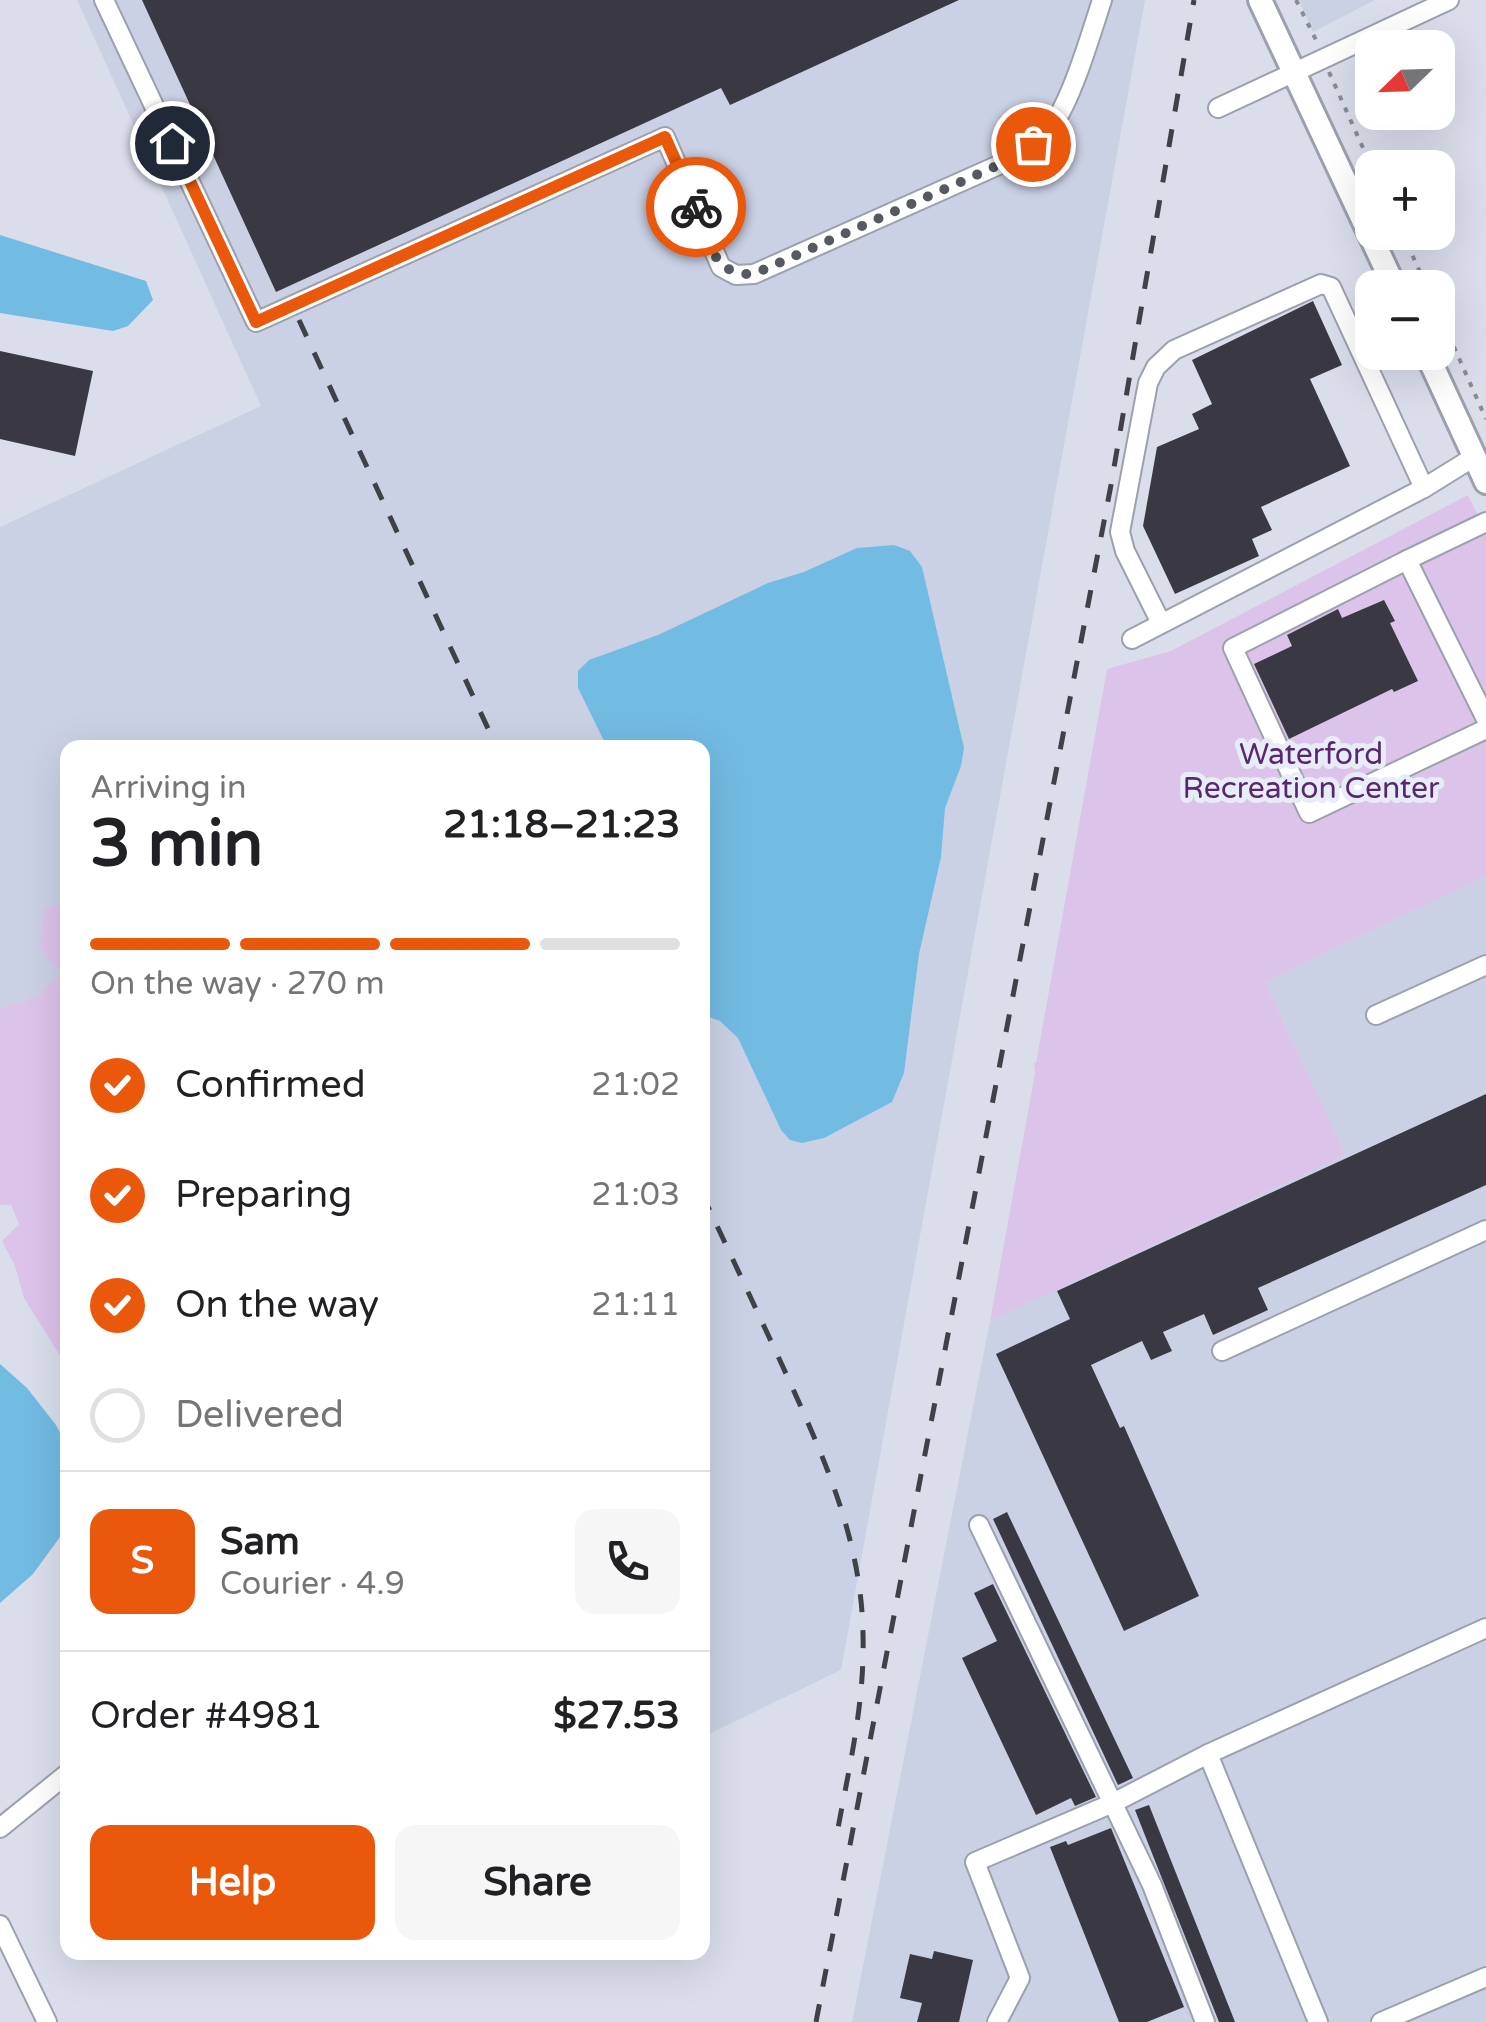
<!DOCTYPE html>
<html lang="en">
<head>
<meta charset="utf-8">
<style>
  :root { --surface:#fff; --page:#f6f6f6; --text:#202124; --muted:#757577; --line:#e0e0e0; --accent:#ea580c }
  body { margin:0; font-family:"Varela Round",sans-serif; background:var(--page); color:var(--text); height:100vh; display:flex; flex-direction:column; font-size:38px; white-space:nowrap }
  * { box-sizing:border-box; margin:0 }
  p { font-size:32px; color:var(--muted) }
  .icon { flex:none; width:55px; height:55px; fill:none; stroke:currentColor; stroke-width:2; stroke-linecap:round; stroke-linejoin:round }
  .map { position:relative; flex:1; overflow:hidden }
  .drawer { position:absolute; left:60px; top:740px; width:650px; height:1220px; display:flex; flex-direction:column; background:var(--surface); border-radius:20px; box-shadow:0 10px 40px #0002 }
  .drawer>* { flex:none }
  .needle { width:65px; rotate:247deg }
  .buttons { position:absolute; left:1355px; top:30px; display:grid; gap:20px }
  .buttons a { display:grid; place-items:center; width:100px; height:100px; border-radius:20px; background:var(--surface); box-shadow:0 10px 40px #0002; font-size:50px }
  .pin { position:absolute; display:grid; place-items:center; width:85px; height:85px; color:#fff; margin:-42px; border:5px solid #fff; border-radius:50%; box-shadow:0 2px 10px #0007 }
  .courier { position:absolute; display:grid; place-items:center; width:100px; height:100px; margin:-50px; border:8px solid #ea580c; border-radius:50%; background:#fff; color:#222; box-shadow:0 2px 12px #0007 }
  .head em { font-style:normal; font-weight:700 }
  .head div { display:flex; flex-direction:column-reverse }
  .head { display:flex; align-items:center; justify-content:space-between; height:170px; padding:0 30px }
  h1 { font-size:65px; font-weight:700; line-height:75px }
  .bar { display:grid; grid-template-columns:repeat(4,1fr); gap:15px 10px; align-content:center; height:120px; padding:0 30px }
  .bar i { height:12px; border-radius:8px; background:var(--line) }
  .bar .active { background:var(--accent) }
  .bar p { grid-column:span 4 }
  .line { display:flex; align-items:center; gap:25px; padding:0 30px; border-top:2px solid var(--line) }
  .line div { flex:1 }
  .round { display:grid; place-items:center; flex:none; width:105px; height:105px; border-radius:20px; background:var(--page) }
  ol { padding:0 30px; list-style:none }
  li { display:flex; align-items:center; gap:30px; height:110px }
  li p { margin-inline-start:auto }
  li .icon { padding:10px; border-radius:50%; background:var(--accent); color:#fff; stroke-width:4 }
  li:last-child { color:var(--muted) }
  li i { width:55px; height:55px; border:5px solid var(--line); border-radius:50% }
  .cta { display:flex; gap:20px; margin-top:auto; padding:20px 30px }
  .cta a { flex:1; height:115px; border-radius:20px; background:var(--accent); color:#fff; font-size:40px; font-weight:700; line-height:115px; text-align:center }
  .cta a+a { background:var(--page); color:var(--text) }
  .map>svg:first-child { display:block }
  .built { fill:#cbd1e5 }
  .green { fill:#dcc3ea }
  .water { fill:#72bbe3 }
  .building { fill:#3a3842 }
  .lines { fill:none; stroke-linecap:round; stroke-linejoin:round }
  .minor-casing { stroke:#9ca0ac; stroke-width:22 }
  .major-casing { stroke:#9ca0ac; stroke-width:28 }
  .path { stroke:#888a94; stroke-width:4; stroke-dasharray:5 8; stroke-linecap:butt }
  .minor { stroke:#fff; stroke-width:18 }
  .major { stroke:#fff; stroke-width:22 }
  .rail { stroke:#3f4147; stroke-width:5; stroke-dasharray:18 18; stroke-linecap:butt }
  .done { stroke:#575961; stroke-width:10; stroke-dasharray:0 18 }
  .route { stroke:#ea580c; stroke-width:12 }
  .labels { text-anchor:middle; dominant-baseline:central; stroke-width:10; stroke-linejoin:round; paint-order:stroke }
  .park-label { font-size:30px; fill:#57286e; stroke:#e8ebf8 }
</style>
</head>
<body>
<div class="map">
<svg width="1486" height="2022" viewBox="0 0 1486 2022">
  <rect width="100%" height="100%" fill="#dadeeb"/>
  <g class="built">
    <path d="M77,0H1145L841,1670L703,1737L702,748H68L67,1279L0,1128V527L261,406Z"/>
    <path d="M1299,0H1375L1313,32Z"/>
    <path d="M1486,876V2022H852L990,1321L1346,1155L1265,982Z"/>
  </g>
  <g class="green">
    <path d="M1468,495L1486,532V876L1265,982L1346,1155L990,1321L1035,1073L1034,1063H1036L1107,669L1171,651Z"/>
    <path d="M67,899V1361L59,1354L24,1298L15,1266L2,1241L19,1224L11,1205H0V1008L39,996L61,973L39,947L44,909Z"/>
  </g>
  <g class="water">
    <path d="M0,235L146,281L153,300L128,326L113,331L0,313Z"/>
    <path d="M894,545L910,551L922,567L964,748L961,766L945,808L941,857L919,954L904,1073L892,1102L824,1138L802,1143L790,1140L781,1130L738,1038L720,1021L703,1015L702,748L607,747L578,688V671L589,660L658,635L768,583L804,572L857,548Z"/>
    <path d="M0,1364L27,1388L56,1425L67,1446L68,1526L33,1574L0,1603Z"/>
  </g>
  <g class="building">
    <path d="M142,0H959L730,105L721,88L276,292Z"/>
    <path d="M1313,301L1342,365L1310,379L1350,466L1261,507L1272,530L1252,539L1259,556L1175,594L1143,526L1157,447L1199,429L1192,414L1212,404L1192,360Z"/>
    <path d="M0,351L93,371L75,456L0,439Z"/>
    <path d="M1384,600L1395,621L1390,623L1418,681L1394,692L1392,689L1289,739L1254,664L1292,646L1287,635L1338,609L1342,618Z"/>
    <path d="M1486,1094V1185L1258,1288L1268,1310L1213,1335L1204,1314L1163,1332L1172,1351L1151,1360L1142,1341L1091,1365L1120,1428L1124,1426L1199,1596L1124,1631L996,1354L1070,1319L1057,1291Z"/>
    <path d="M1007,1512L1133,1778L1118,1785L993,1519Z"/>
    <path d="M993,1584L1096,1797L1075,1806L1071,1798L1036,1815L962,1658L997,1641L974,1593Z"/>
    <path d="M1149,1805L1235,2022H1219L1159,1871L1135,1810Z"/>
    <path d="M1111,1828L1184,2007L1147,2022H1119L1050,1847L1066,1841L1068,1845Z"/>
    <path d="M934,1951L973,1960L959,2022H917L922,2003L900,1998L910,1954L932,1959Z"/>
  </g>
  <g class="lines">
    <defs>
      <g id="minor">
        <path d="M104,0L256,322L665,137L721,267L736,275L754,274L1001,164C1018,153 1039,143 1052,126C1072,99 1091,34 1102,0"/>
        <path d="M1218,108L1449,0"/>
        <path d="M1486,522L1407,560L1486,719"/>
        <path d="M1407,560L1233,648L1309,813L1486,729"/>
        <path d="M1161,623L1125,551L1120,532L1148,383L1156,367L1174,350L1321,284L1331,287L1424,488"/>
        <path d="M1132,639L1424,488L1474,457"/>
        <path d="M1376,1015L1486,965"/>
        <path d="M1222,1351L1486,1230"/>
        <path d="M979,1525L1152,1885L1205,2022"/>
        <path d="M0,1828L68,1773"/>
        <path d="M0,1925L47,2022"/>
        <path d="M997,2022L1020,1978L975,1862L1113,1803L1208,1754"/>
        <path d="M1318,2022L1208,1754L1486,1628"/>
        <path d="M1381,2022L1486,1977"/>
      </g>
      <g id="major">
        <path d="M1260,0L1395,288"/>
        <path d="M1426,352L1486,482"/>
      </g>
    </defs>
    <use href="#minor" class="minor-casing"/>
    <use href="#major" class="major-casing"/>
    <g class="path">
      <path d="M1296,0L1318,44"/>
      <path d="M1329,72L1372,168"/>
      <path d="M1402,232L1427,288"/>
      <path d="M1438,311L1486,419"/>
    </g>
    <use href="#minor" class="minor"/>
    <use href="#major" class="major"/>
    <g class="rail">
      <path d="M299,320L497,748"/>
      <path d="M702,1194C729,1251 756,1309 783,1367C822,1453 862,1539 863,1635C865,1704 848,1772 836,1839"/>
      <path d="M816,2022L1111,485L1194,0"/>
    </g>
  </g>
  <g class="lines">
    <path class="done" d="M696,207C710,241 711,276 754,274L1001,164L1033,144"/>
    <path class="route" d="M172,143L256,322L665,137L696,207"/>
  </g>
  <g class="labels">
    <g class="park-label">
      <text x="1311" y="754">Waterford<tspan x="1311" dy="34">Recreation Center</tspan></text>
    </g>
  </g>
</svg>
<div class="buttons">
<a><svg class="needle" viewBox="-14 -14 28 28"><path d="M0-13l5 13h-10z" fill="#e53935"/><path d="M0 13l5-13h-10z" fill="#757577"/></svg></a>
<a>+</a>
<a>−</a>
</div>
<div class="pin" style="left:1033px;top:144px;background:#ea580c"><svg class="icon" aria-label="bag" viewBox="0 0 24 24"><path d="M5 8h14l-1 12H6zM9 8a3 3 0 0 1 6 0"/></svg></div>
<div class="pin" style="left:172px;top:143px;background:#1f2937"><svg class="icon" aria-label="home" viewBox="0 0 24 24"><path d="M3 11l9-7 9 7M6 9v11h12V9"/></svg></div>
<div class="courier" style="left:696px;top:207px"><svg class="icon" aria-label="bike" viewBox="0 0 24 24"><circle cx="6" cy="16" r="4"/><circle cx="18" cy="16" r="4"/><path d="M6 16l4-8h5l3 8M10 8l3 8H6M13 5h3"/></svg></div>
<section class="drawer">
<div class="head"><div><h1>3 min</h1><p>Arriving in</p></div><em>21:18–21:23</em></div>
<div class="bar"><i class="active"></i><i class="active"></i><i class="active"></i><i></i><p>On the way · 270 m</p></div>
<ol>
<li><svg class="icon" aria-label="check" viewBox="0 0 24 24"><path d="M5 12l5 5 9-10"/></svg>Confirmed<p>21:02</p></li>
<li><svg class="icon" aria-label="check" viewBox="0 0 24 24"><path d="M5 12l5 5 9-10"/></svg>Preparing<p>21:03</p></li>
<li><svg class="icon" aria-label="check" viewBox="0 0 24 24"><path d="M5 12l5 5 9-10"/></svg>On the way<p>21:11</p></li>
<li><i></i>Delivered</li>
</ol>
<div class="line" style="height:180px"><b class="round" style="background:var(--accent);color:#fff">S</b><div><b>Sam</b><p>Courier · 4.9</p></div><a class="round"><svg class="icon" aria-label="phone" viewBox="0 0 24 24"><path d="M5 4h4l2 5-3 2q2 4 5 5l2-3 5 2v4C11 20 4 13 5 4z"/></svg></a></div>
<div class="line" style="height:130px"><div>Order #4981</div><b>$27.53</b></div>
<div class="cta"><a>Help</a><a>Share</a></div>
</section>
</div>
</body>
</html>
